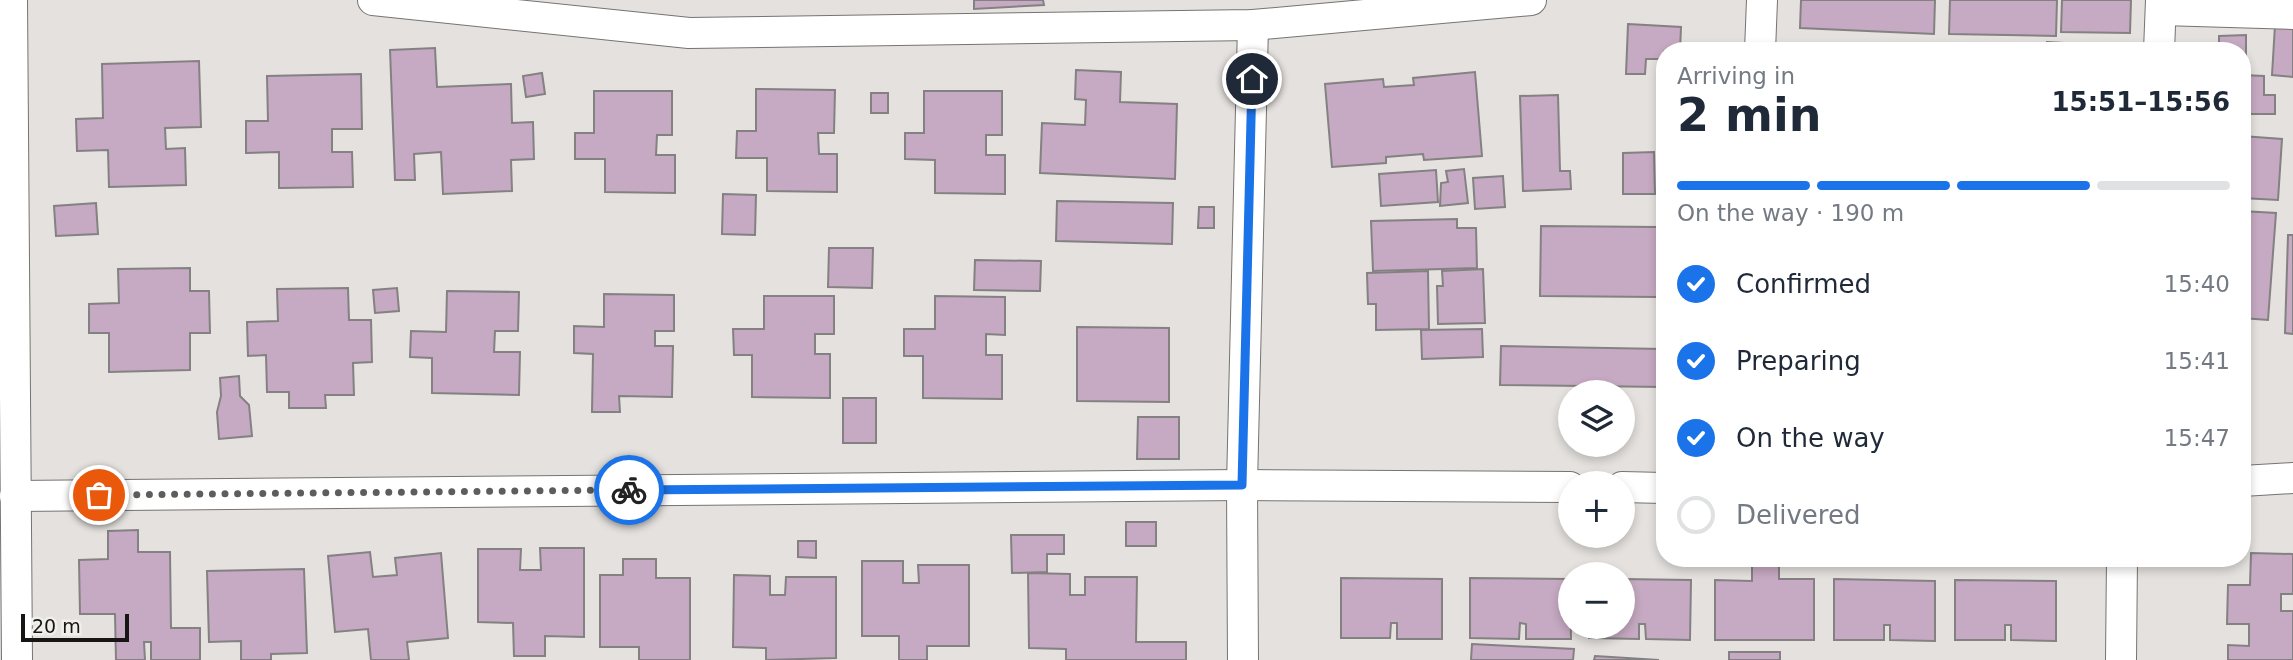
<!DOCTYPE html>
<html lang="en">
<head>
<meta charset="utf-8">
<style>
  :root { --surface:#fff; --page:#f2f2f3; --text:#1f2937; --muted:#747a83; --line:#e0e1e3; --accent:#1a73e8 }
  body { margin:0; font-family:"DejaVu Sans",sans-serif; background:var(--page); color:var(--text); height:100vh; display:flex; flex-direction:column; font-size:26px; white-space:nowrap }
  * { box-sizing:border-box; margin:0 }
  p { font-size:23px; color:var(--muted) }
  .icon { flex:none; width:38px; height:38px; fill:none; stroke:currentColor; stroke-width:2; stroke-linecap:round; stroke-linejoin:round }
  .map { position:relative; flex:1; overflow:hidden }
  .details { position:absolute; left:1656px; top:42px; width:595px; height:525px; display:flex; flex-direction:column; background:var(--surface); border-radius:28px; box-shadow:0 4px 10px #0003 }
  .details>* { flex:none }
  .controls { position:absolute; left:1558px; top:380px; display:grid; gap:14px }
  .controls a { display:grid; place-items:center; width:77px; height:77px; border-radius:50%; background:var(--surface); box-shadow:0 4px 10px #0003; font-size:35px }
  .scale { position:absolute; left:21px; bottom:18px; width:108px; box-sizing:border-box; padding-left:7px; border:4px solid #171615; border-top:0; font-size:19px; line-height:24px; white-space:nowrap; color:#171615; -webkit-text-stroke:5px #f1efeb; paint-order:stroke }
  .pin { position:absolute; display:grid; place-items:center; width:60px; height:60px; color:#fff; margin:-30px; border:4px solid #fff; border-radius:50%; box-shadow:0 2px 7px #0007 }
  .courier { position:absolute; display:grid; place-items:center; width:70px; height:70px; margin:-35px; border:5px solid #1a73e8; border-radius:50%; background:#fff; color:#222; box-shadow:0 2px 9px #0007 }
  .summary em { font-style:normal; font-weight:700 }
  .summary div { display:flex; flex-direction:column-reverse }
  .summary { display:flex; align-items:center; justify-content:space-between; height:119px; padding:0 21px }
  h1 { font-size:46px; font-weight:700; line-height:52px }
  .bar { display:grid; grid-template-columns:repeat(4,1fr); gap:10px 7px; align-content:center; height:84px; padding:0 21px }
  .bar i { height:9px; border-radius:5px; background:var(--line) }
  .bar .current { background:var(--accent) }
  .bar p { grid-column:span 4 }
  ol { padding:0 21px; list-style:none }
  li { display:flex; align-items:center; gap:21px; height:77px }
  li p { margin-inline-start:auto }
  li .icon { padding:7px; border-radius:50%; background:var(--accent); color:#fff; stroke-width:4 }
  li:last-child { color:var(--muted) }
  li i { width:38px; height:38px; border:4px solid var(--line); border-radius:50% }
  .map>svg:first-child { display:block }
  .building { fill:#c6a9c2; stroke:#848183; stroke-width:2 }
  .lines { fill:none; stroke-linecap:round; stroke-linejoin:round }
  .street-casing { stroke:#767471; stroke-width:32 }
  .street { stroke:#fff; stroke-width:30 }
  .done { stroke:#5f5d5b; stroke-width:7; stroke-dasharray:0 12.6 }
  .route { stroke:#1a73e8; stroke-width:9 }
</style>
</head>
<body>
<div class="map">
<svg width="2293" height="660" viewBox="0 0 2293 660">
  <rect width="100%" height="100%" fill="#e4e1de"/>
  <g class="building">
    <path d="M974,0H1043L1044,5L974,9Z"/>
    <path d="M1801,0H1935L1934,34L1800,28Z"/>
    <path d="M1950,0H2057L2056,36L1949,34Z"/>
    <path d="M2062,0H2131L2130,33L2061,32Z"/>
    <path d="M1628,24L1681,27L1680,51H1664V59H1646L1645,74H1626Z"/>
    <path d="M2275,25L2293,26V77L2272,75Z"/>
    <path d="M2246,35V63H2242V51H2219V36Z"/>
    <path d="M2047,42L2134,47L2133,51H2046Z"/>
    <path d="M435,48L437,87L511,84L512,123L533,122L534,159L511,160L512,191L443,194L441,152L414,154L415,180H395L390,50Z"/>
    <path d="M199,61L201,127L165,128L166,149L185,148L186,185L109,187L108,150L77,151L76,119L103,118L102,64Z"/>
    <path d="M1076,70L1121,72L1120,102L1177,104L1175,179L1040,173L1042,123L1085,125L1086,100L1075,99Z"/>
    <path d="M1475,72L1482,156L1424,160L1423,154L1386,157V163L1332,167L1325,84L1383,79L1384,87L1414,85L1413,78Z"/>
    <path d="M542,73L545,94L526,97L523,76Z"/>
    <path d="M361,74L362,129H332V152H352L353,187L279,188V152L246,153V121H268L267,76Z"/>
    <path d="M2242,75L2264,76V95H2275V114H2242Z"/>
    <path d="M756,89L835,90L834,133H818L819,154H837V192L767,191V158H736L737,131H756Z"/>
    <path d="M594,91H672V135H657L656,155H675V193L605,192V159H575V133H594Z"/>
    <path d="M924,91H1002V135H986V155H1005V194L935,193V160L905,159V133H924Z"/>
    <rect x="871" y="93" width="17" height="20"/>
    <path d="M1558,95L1560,171H1570L1571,189L1523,191L1520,96Z"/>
    <path d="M2242,136L2282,139L2278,200L2242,198Z"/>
    <path d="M1654,152L1655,194H1623V153Z"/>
    <path d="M1464,169L1468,203L1440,206L1441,183L1448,182L1446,171Z"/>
    <path d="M1436,170L1438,202L1381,206L1379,174Z"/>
    <path d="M1503,176L1505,207L1475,209L1473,178Z"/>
    <path d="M723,194L756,195L755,235L722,234Z"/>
    <path d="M1057,201L1173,203L1172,244L1056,241Z"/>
    <path d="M96,203L98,234L56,236L54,206Z"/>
    <path d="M1199,207H1214V228H1198Z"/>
    <path d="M2242,211L2276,213L2268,320L2242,318Z"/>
    <path d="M1457,219V228H1476L1477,268L1373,271L1371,221Z"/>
    <path d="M1541,226L1658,227L1657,297L1540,296Z"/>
    <path d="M2288,235H2293V334L2285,333Z"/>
    <path d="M829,248H873L872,288L828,287Z"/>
    <path d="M975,260L1041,261L1040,291L974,290Z"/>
    <path d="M190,268V291H209L210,333H190V370L109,372V333H89V304L119,303L118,269Z"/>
    <path d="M1483,269L1485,323L1438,324L1437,286H1443L1442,271Z"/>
    <path d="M1428,271L1429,329L1376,330V304H1368L1367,273Z"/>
    <path d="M348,288L349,320H371L372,362L353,363L354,395H325L326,408H289V392H267L266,355L248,356L247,322L278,321L277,289Z"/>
    <path d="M397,288L399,311L375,313L373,290Z"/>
    <path d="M447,291L519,292L518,331H495L494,352H520L519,395L432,393V358L410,357L411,331L446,332Z"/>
    <path d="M604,294L674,295V331H655V346H673L672,397L619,396L620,412H592L593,354L574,353V326L604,327Z"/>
    <path d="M764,296H834V334H815V354H830V398L752,397V355H734L733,329H764Z"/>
    <path d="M935,296L1005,297V335L986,334V355H1002V399L923,398V356H904V329H935Z"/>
    <path d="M1077,327L1169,328V402L1077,401Z"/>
    <path d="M1482,329L1483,357L1422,359L1421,330Z"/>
    <path d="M1664,332V387L1500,385L1501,346L1663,349Z"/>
    <path d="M239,376L240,396L249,405L252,436L219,439L217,412L221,396L220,378Z"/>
    <rect x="843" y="398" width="33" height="45"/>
    <path d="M1138,417H1179V459H1137Z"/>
    <rect x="1126" y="522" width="30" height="24"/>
    <path d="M138,530V552H170L171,628H200V660H151V642H144L145,660H116L115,614H80L79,560L108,559V531Z"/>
    <path d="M1011,535H1064V554H1047V572L1012,573Z"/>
    <path d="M798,541H816V558L798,557Z"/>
    <path d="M540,548H584V637L545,636V656H514L513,623L478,622V549H521L520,570H541Z"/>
    <path d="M370,552L373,577L397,575L395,558L441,553L448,638L407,642L409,660H371L368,629L335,632L328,556Z"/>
    <path d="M2251,553L2293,554V594H2281V611H2293V660H2228V645L2249,646V624H2227L2228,585H2250Z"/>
    <path d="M623,559H656V578H690V660H639V647H600V575H623Z"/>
    <path d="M862,561H903V583H919L918,565H969V646H927V660H899V636H862Z"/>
    <path d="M1752,564H1779V579H1814V640H1715V580L1752,581Z"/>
    <path d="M304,569L307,653L271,654V660H241V641L209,642L207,571Z"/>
    <path d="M1028,573L1070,574V595H1085V577H1137L1136,642H1186V660H1066V649L1029,648Z"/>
    <path d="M734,575L770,576V595H785L786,577H836V658L766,660V648L733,647Z"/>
    <path d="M1341,578L1442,579V639H1397V623H1391L1390,638H1341Z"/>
    <path d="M1470,578L1570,579L1571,639H1526V624L1520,623L1519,639L1470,638Z"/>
    <path d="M1622,579L1691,580L1690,640L1646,639L1645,624H1639V639L1589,638V626H1622Z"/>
    <path d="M1834,579L1935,581V641L1890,640V625H1884V640H1834Z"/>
    <path d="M1955,580L2056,581V641L2011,640V625H2005V640H1955Z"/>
    <path d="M1472,644L1574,649L1573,660H1471Z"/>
    <rect x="1729" y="652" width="51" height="8"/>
    <path d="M1595,656L1659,660H1594Z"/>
  </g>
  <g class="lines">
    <defs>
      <g id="street">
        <path d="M12,0L17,660"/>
        <path d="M373,0L689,33L1253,25L1531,0"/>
        <path d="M2162,10L2293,14"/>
        <path d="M1760,51L1762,0"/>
        <path d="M2159,51L2161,0"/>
        <path d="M2242,481L2293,478"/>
        <path d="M1622,487L1664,488"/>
        <path d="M15,496L1242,485L1570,487"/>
        <path d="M1243,660L1242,485L1253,25"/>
        <path d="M2121,660L2122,558"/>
      </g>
    </defs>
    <use href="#street" class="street-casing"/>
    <use href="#street" class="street"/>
  </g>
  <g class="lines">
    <path class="done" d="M99,495L629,490"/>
    <path class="route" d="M629,490L1242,485L1252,79"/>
  </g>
</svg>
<div class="controls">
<a><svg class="icon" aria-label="layers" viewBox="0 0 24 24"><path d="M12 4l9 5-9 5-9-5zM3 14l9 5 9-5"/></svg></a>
<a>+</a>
<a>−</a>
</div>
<div class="scale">20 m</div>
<div class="pin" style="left:99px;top:495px;background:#ea580c"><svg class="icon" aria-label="bag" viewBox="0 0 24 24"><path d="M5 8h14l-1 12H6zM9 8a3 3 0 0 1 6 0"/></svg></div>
<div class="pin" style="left:1252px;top:79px;background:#1f2937"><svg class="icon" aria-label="home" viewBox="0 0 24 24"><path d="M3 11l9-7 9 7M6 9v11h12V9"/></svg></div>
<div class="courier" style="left:629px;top:490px"><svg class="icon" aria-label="bike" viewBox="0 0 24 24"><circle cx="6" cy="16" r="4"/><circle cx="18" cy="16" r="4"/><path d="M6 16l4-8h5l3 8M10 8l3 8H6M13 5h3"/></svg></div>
<section class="details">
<div class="summary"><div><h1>2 min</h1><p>Arriving in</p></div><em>15:51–15:56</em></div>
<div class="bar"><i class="current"></i><i class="current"></i><i class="current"></i><i></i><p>On the way · 190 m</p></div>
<ol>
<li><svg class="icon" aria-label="check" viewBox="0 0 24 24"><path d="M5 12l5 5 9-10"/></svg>Confirmed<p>15:40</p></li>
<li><svg class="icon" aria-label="check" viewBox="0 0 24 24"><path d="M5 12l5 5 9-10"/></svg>Preparing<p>15:41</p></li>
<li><svg class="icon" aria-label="check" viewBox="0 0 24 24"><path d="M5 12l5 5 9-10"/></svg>On the way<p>15:47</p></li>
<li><i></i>Delivered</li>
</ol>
</section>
</div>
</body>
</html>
